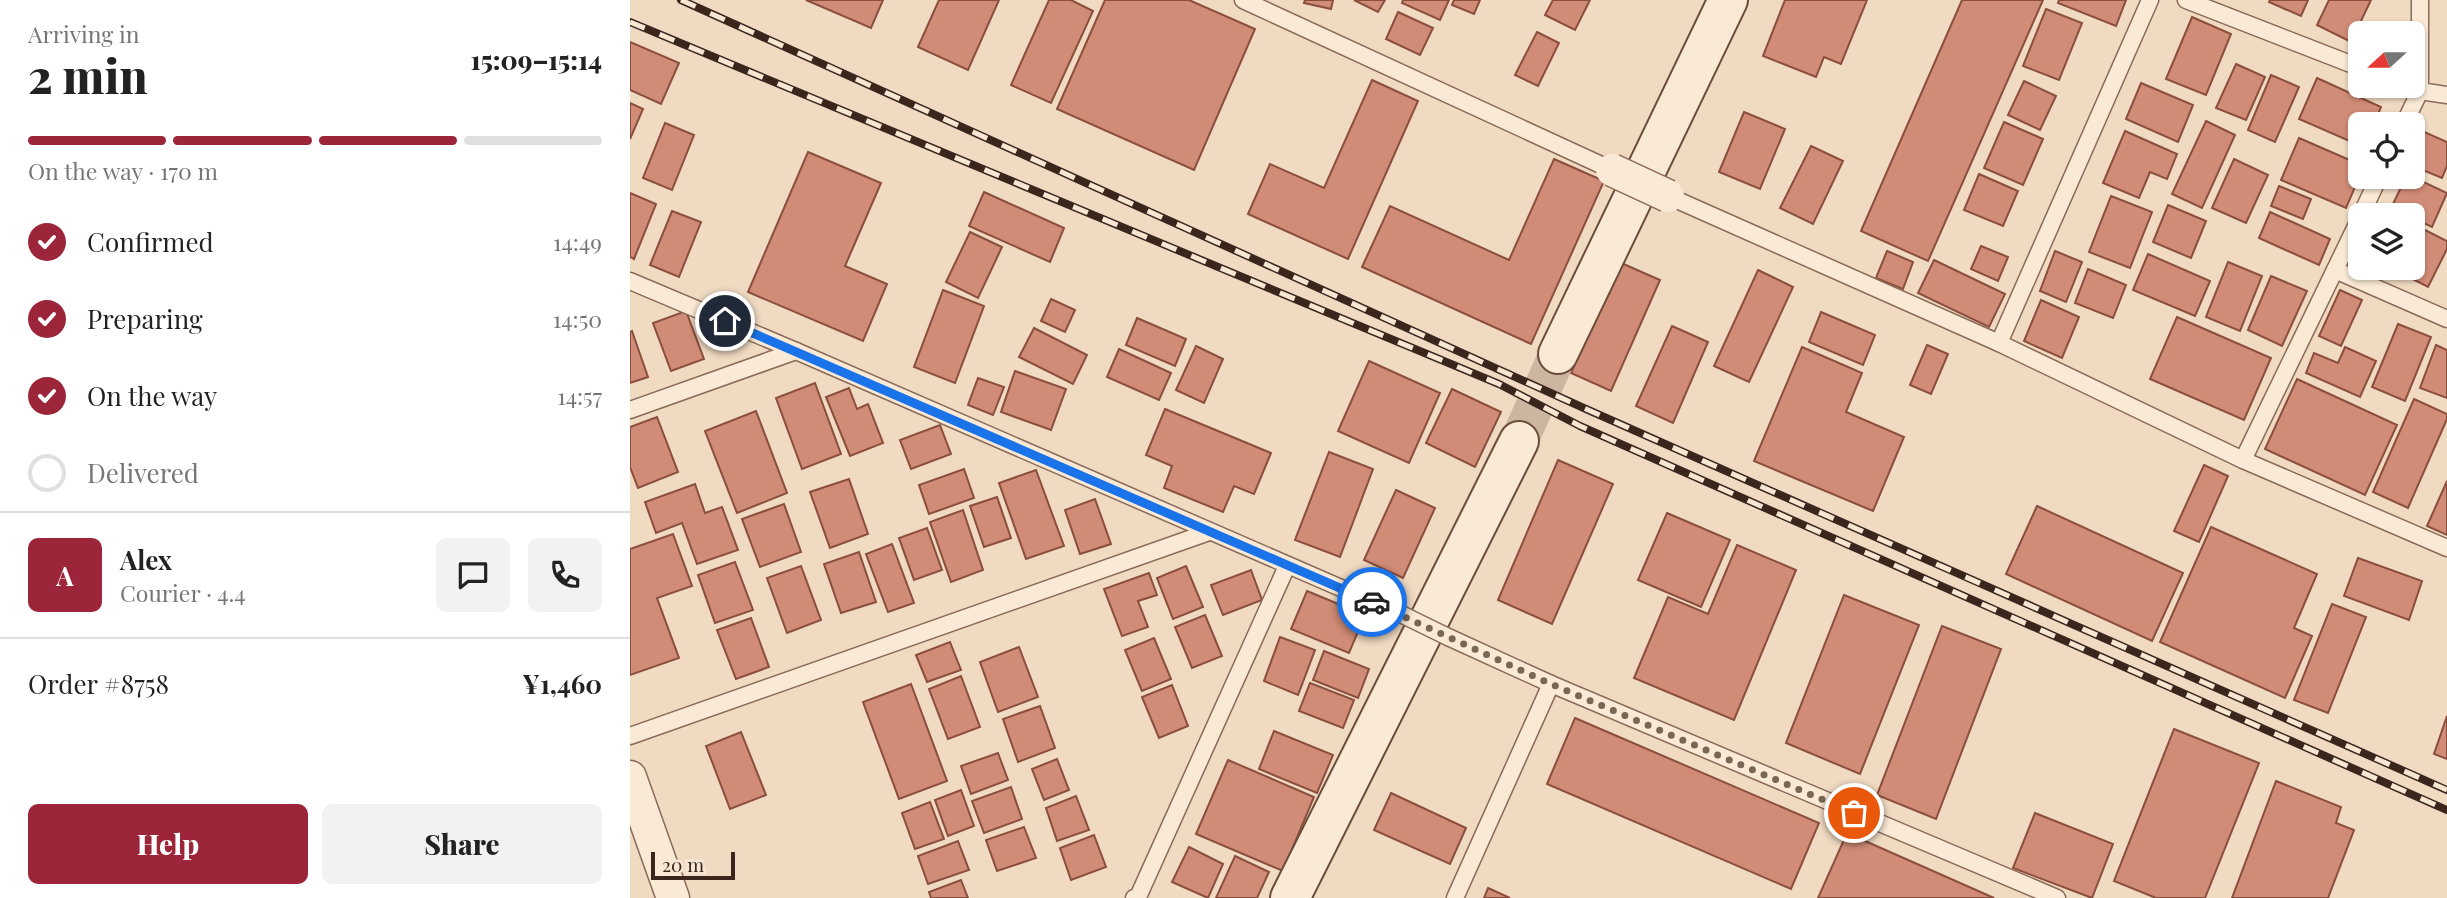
<!DOCTYPE html>
<html lang="en">
<head>
<meta charset="utf-8">
<style>
  :root { --surface:#fff; --page:#f2f2f2; --text:#222; --muted:#767676; --line:#e0e0e0; --accent:#9c253a }
  body { margin:0; font-family:"Playfair Display",serif; background:var(--page); color:var(--text); height:100vh; display:flex; flex-direction:column; font-size:26px; white-space:nowrap }
  * { box-sizing:border-box; margin:0 }
  p { font-size:23px; color:var(--muted) }
  .icon { flex:none; width:38px; height:38px; fill:none; stroke:currentColor; stroke-width:2; stroke-linecap:round; stroke-linejoin:round }
  .map { position:relative; flex:1; overflow:hidden }
  .drawer { display:flex; flex-direction:column; background:var(--surface); width:630px }
  .drawer>* { flex:none }
  .needle { width:46px; rotate:249deg }
  .fabs { position:absolute; left:1718px; top:21px; display:grid; gap:14px }
  .fabs a { display:grid; place-items:center; width:77px; height:77px; border-radius:10px; background:var(--surface); box-shadow:0 2px 5px #0004; font-size:35px }
  .scale { position:absolute; left:21px; bottom:18px; width:84px; box-sizing:border-box; padding-left:7px; border:4px solid #3a261d; border-top:0; font-size:19px; line-height:24px; white-space:nowrap; color:#3a261d; -webkit-text-stroke:5px #f7e6d2; paint-order:stroke }
  .pin { position:absolute; display:grid; place-items:center; width:60px; height:60px; color:#fff; margin:-30px; border:4px solid #fff; border-radius:50%; box-shadow:0 2px 7px #0007 }
  .courier { position:absolute; display:grid; place-items:center; width:70px; height:70px; margin:-35px; border:5px solid #1a73e8; border-radius:50%; background:#fff; color:#222; box-shadow:0 2px 9px #0007 }
  .head em { font-style:normal; font-weight:800 }
  .head div { display:flex; flex-direction:column-reverse }
  .head { display:flex; align-items:center; justify-content:space-between; height:119px; padding:0 28px }
  h1 { font-size:46px; font-weight:800; line-height:52px }
  .bar { display:grid; grid-template-columns:repeat(4,1fr); gap:10px 7px; align-content:center; height:84px; padding:0 28px }
  .bar i { height:9px; border-radius:5px; background:var(--line) }
  .bar .current { background:var(--accent) }
  .bar p { grid-column:span 4 }
  .line { display:flex; align-items:center; gap:18px; padding:0 28px; border-top:2px solid var(--line) }
  .line div { flex:1 }
  .round { display:grid; place-items:center; flex:none; width:74px; height:74px; border-radius:10px; background:var(--page) }
  ol { padding:0 28px; list-style:none }
  li { display:flex; align-items:center; gap:21px; height:77px }
  li p { margin-inline-start:auto }
  li .icon { padding:7px; border-radius:50%; background:var(--accent); color:#fff; stroke-width:4 }
  li:last-child { color:var(--muted) }
  li i { width:38px; height:38px; border:4px solid var(--line); border-radius:50% }
  .button { display:flex; gap:14px; margin-top:auto; padding:14px 28px }
  .button a { flex:1; height:80px; border-radius:10px; background:var(--accent); color:#fff; font-size:28px; font-weight:800; line-height:80px; text-align:center }
  .button a+a { background:var(--page); color:var(--text) }
  main { display:flex; flex:1; min-height:0 }
  .map>svg:first-child { display:block }
  .building { fill:#d08c76; stroke:#8b4e3d; stroke-width:2 }
  .lines { fill:none; stroke-linecap:round; stroke-linejoin:round }
  .secondary-tunnel { stroke:#ccb6a1; stroke-width:38; stroke-dasharray:38 19; stroke-linecap:butt }
  .lane-casing { stroke:#8a6a58; stroke-width:19 }
  .street-casing { stroke:#8a6a58; stroke-width:35 }
  .secondary-casing { stroke:#6c4c3b; stroke-width:42 }
  .lane { stroke:#fae9d5; stroke-width:16 }
  .street { stroke:#fae9d5; stroke-width:32 }
  .secondary { stroke:#fae9d5; stroke-width:38 }
  .rail-casing { stroke:#3a261d; stroke-width:8 }
  .rail { stroke:#f7e6d2; stroke-width:5; stroke-dasharray:16; stroke-linecap:butt }
  .lane-bridge-casing { stroke:#8a6a58; stroke-width:19; stroke-linecap:butt }
  .street-bridge-casing { stroke:#8a6a58; stroke-width:35; stroke-linecap:butt }
  .lane-bridge { stroke:#fae9d5; stroke-width:16 }
  .street-bridge { stroke:#fae9d5; stroke-width:32 }
  .done { stroke:#7a6557; stroke-width:7; stroke-dasharray:0 12.6 }
  .route { stroke:#1a73e8; stroke-width:9 }
</style>
</head>
<body>
<main>
<section class="drawer">
<div class="head"><div><h1>2 min</h1><p>Arriving in</p></div><em>15:09–15:14</em></div>
<div class="bar"><i class="current"></i><i class="current"></i><i class="current"></i><i></i><p>On the way · 170 m</p></div>
<ol>
<li><svg class="icon" aria-label="check" viewBox="0 0 24 24"><path d="M5 12l5 5 9-10"/></svg>Confirmed<p>14:49</p></li>
<li><svg class="icon" aria-label="check" viewBox="0 0 24 24"><path d="M5 12l5 5 9-10"/></svg>Preparing<p>14:50</p></li>
<li><svg class="icon" aria-label="check" viewBox="0 0 24 24"><path d="M5 12l5 5 9-10"/></svg>On the way<p>14:57</p></li>
<li><i></i>Delivered</li>
</ol>
<div class="line" style="height:126px"><b class="round" style="background:var(--accent);color:#fff">A</b><div><b>Alex</b><p>Courier · 4.4</p></div><a class="round"><svg class="icon" aria-label="chat" viewBox="0 0 24 24"><path d="M4 5h16v11H9l-5 4z"/></svg></a><a class="round"><svg class="icon" aria-label="phone" viewBox="0 0 24 24"><path d="M5 4h4l2 5-3 2q2 4 5 5l2-3 5 2v4C11 20 4 13 5 4z"/></svg></a></div>
<div class="line" style="height:91px"><div>Order #8758</div><b>¥1,460</b></div>
<div class="button"><a>Help</a><a>Share</a></div>
</section>
<div class="map">
<svg width="1817" height="898" viewBox="0 0 1817 898">
  <rect width="100%" height="100%" fill="#f0dac2"/>
  <g class="building">
    <path d="M176,0H253L241,28Z"/>
    <path d="M309,0H369L338,70L288,47Z"/>
    <path d="M419,0H441L463,11L421,103L381,85Z"/>
    <path d="M475,0H559L625,29L564,170L427,109Z"/>
    <path d="M675,0H703L701,9L674,3Z"/>
    <path d="M724,0H755L748,12Z"/>
    <path d="M773,0H819L810,20L772,3Z"/>
    <path d="M824,0H850L844,14L822,5Z"/>
    <path d="M923,0H960L945,30L915,15Z"/>
    <path d="M1155,0H1237L1211,64L1194,57L1186,77L1133,56Z"/>
    <path d="M1332,0H1413L1298,261L1231,231Z"/>
    <path d="M1429,0H1496L1486,26L1428,3Z"/>
    <path d="M1640,0H1678L1671,16L1639,2Z"/>
    <path d="M1699,0H1741L1721,42L1687,25Z"/>
    <path d="M1416,9L1452,23L1429,80L1393,66Z"/>
    <path d="M768,12L803,28L790,55L756,39Z"/>
    <path d="M1562,17L1601,34L1576,95L1536,79Z"/>
    <path d="M907,32L929,43L908,86L885,75Z"/>
    <path d="M0,42L49,63L31,104L0,90Z"/>
    <path d="M1606,64L1635,77L1616,120L1586,108Z"/>
    <path d="M1641,75L1669,87L1645,142L1618,130Z"/>
    <path d="M1687,78L1751,107L1744,124H1731V146L1669,119Z"/>
    <path d="M742,80L788,101L718,259L618,214L640,164L694,188Z"/>
    <path d="M1394,81L1426,96L1410,130L1378,115Z"/>
    <path d="M1511,83L1563,105L1548,142L1496,119Z"/>
    <path d="M0,103L13,109L0,139Z"/>
    <path d="M1114,112L1155,129L1130,189L1089,172Z"/>
    <path d="M1576,121L1605,135L1572,208L1542,194Z"/>
    <path d="M1374,122L1413,139L1393,185L1354,168Z"/>
    <path d="M35,123L64,135L42,190L13,178Z"/>
    <path d="M1783,127L1817,142V166L1812,178L1783,166Z"/>
    <path d="M1495,131L1547,154L1537,179L1520,172L1509,198L1473,183Z"/>
    <path d="M1669,138L1731,165V173L1716,208L1651,180Z"/>
    <path d="M1181,146L1213,161L1183,224L1150,208Z"/>
    <path d="M178,152L251,183L215,266L257,284L233,341L118,292Z"/>
    <path d="M924,159L974,181L901,344L732,267L760,206L879,260Z"/>
    <path d="M1604,159L1638,175L1616,223L1582,208Z"/>
    <path d="M1349,174L1388,191L1373,226L1334,210Z"/>
    <path d="M1776,177H1783L1817,193L1802,227L1783,218V215H1777L1761,208Z"/>
    <path d="M1649,186L1681,199L1673,219L1641,206Z"/>
    <path d="M354,192L434,228L420,262L339,226Z"/>
    <path d="M0,193L26,204L4,259L0,257Z"/>
    <path d="M1481,196L1522,212L1500,268L1459,252Z"/>
    <path d="M1538,205L1576,221L1561,258L1523,242Z"/>
    <path d="M42,211L71,222L49,277L20,265Z"/>
    <path d="M1640,212L1700,239L1689,265L1629,238Z"/>
    <path d="M1789,227L1817,241V249L1798,287L1767,271L1769,268H1783V239Z"/>
    <path d="M340,232L372,247L348,298L316,282Z"/>
    <path d="M1351,246L1378,257L1368,281L1341,269Z"/>
    <path d="M1257,251L1283,262L1273,289L1246,278Z"/>
    <path d="M1425,251L1452,262L1436,302L1410,291Z"/>
    <path d="M1518,254L1580,281L1565,316L1503,290Z"/>
    <path d="M1304,260L1375,294L1359,327L1288,293Z"/>
    <path d="M989,262L1030,280L981,391L941,373Z"/>
    <path d="M1598,262L1632,276L1610,331L1576,317Z"/>
    <path d="M1458,269L1496,285L1483,318L1445,303Z"/>
    <path d="M1128,270L1163,287L1119,382L1084,366Z"/>
    <path d="M1641,276L1677,291L1652,346L1618,330Z"/>
    <path d="M313,290L354,306L325,383L284,367Z"/>
    <path d="M1710,290L1732,300L1711,346L1689,336Z"/>
    <path d="M421,299L445,310L435,332L411,321Z"/>
    <path d="M1411,300L1449,317L1432,358L1394,341Z"/>
    <path d="M56,311L74,359L41,371L23,323Z"/>
    <path d="M1191,312L1245,335L1233,365L1179,342Z"/>
    <path d="M1547,317L1641,358L1614,420L1520,379Z"/>
    <path d="M507,318L556,339L545,366L496,345Z"/>
    <path d="M1768,324L1801,337L1775,401L1742,387Z"/>
    <path d="M1042,326L1078,342L1043,423L1006,406Z"/>
    <path d="M404,328L457,355L443,384L389,357Z"/>
    <path d="M2,331L18,377L0,383V332Z"/>
    <path d="M1297,345L1318,354L1301,394L1280,385Z"/>
    <path d="M1806,345L1817,350V398L1790,388Z"/>
    <path d="M566,346L593,359L574,403L546,390Z"/>
    <path d="M1172,347L1232,373L1216,412L1274,437L1243,511L1124,461Z"/>
    <path d="M1715,347L1746,361L1730,397L1676,373L1684,353L1708,363Z"/>
    <path d="M489,349L541,373L529,400L477,377Z"/>
    <path d="M739,361L810,393L779,463L708,431Z"/>
    <path d="M385,371L436,389L421,430L371,412Z"/>
    <path d="M348,378L374,387L363,415L338,405Z"/>
    <path d="M1667,379L1767,425L1735,495L1635,449Z"/>
    <path d="M185,383L211,454L172,469L146,398Z"/>
    <path d="M219,388L227,409L238,404L253,443L220,456L196,397Z"/>
    <path d="M822,389L871,412L845,467L796,443Z"/>
    <path d="M1784,399L1817,414V419L1778,508L1743,492Z"/>
    <path d="M535,409L641,453L624,494L604,486L593,512L534,488L542,466L516,455Z"/>
    <path d="M126,411L157,493L107,513L75,431Z"/>
    <path d="M27,417L48,472L8,488L0,467V427Z"/>
    <path d="M310,425L321,454L281,469L270,440Z"/>
    <path d="M699,452L743,469L710,557L665,540Z"/>
    <path d="M928,460L983,484L922,624L868,600Z"/>
    <path d="M1574,465L1598,476L1569,542L1544,531Z"/>
    <path d="M334,469L344,498L299,514L289,485Z"/>
    <path d="M406,470L434,546L396,559L369,483Z"/>
    <path d="M219,479L238,534L200,548L180,492Z"/>
    <path d="M1817,481V535L1797,526Z"/>
    <path d="M65,484L75,513L92,507L108,550L67,564L52,523L26,533L15,502Z"/>
    <path d="M766,490L805,508L773,578L734,560Z"/>
    <path d="M367,497L381,538L354,547L340,506Z"/>
    <path d="M465,499L481,544L450,554L435,510Z"/>
    <path d="M154,504L171,552L130,567L112,519Z"/>
    <path d="M1407,506L1553,573L1522,641L1376,574Z"/>
    <path d="M333,510L353,570L321,582L300,522Z"/>
    <path d="M1037,513L1100,540L1071,607L1008,580Z"/>
    <path d="M1581,527L1687,574L1664,628L1682,636L1655,698L1530,642Z"/>
    <path d="M297,528L312,570L284,580L269,538Z"/>
    <path d="M43,534L62,586L27,598L49,658L0,675V549Z"/>
    <path d="M262,544L284,603L258,612L236,554Z"/>
    <path d="M1107,545L1166,570L1104,720L1004,678L1038,597L1078,614Z"/>
    <path d="M229,552L246,602L211,613L194,564Z"/>
    <path d="M1728,558L1792,581L1779,620L1714,596Z"/>
    <path d="M105,562L123,610L85,623L68,575Z"/>
    <path d="M171,566L191,620L157,633L137,578Z"/>
    <path d="M556,566L573,607L543,619L527,578Z"/>
    <path d="M621,570L632,600L593,615L581,585Z"/>
    <path d="M519,573L527,595L508,601L518,627L492,636L474,589Z"/>
    <path d="M677,591L735,615L719,653L661,629Z"/>
    <path d="M1214,595L1289,625L1230,774L1156,743Z"/>
    <path d="M1702,604L1736,617L1698,713L1664,700Z"/>
    <path d="M575,615L592,656L562,668L545,627Z"/>
    <path d="M121,618L139,667L106,679L87,630Z"/>
    <path d="M1312,626L1371,649L1306,819L1247,795Z"/>
    <path d="M650,637L685,650L668,695L634,681Z"/>
    <path d="M524,638L541,679L512,691L495,650Z"/>
    <path d="M320,642L331,670L297,682L286,655Z"/>
    <path d="M389,647L408,697L368,712L350,662Z"/>
    <path d="M694,651L739,669L728,698L683,680Z"/>
    <path d="M331,676L350,727L318,739L299,689Z"/>
    <path d="M680,683L724,700L713,728L669,711Z"/>
    <path d="M281,684L317,781L269,799L233,702Z"/>
    <path d="M542,685L558,726L529,738L512,697Z"/>
    <path d="M410,706L425,748L388,762L373,719Z"/>
    <path d="M1817,716V759L1804,754Z"/>
    <path d="M945,718L1189,823L1161,889L917,784Z"/>
    <path d="M1544,729L1629,763L1575,898H1526L1484,881Z"/>
    <path d="M644,731L703,755L687,793L629,769Z"/>
    <path d="M111,732L136,795L100,809L76,746Z"/>
    <path d="M368,753L378,780L341,794L331,766Z"/>
    <path d="M427,759L439,790L414,800L402,769Z"/>
    <path d="M598,760L684,797L653,871L566,834Z"/>
    <path d="M1646,781L1711,807L1706,823L1724,830L1698,898H1602Z"/>
    <path d="M381,787L392,819L354,833L342,801Z"/>
    <path d="M331,790L344,826L318,836L305,800Z"/>
    <path d="M761,793L836,828L820,864L744,830Z"/>
    <path d="M446,796L459,830L427,841L416,808Z"/>
    <path d="M300,802L314,839L285,849L272,813Z"/>
    <path d="M1405,813L1483,844L1462,898L1383,868Z"/>
    <path d="M394,827L406,858L367,871L356,840Z"/>
    <path d="M1217,833L1364,898H1188Z"/>
    <path d="M464,835L476,867L441,880L430,848Z"/>
    <path d="M328,841L339,870L298,884L288,856Z"/>
    <path d="M559,847L593,864L578,898L542,882Z"/>
    <path d="M605,856L639,872L627,898H586Z"/>
    <path d="M331,880L338,898H301L299,892Z"/>
    <path d="M858,888L880,898H854Z"/>
  </g>
  <g class="lines">
    <path class="secondary-tunnel" d="M889,441L928,354"/>
    <defs>
      <g id="lane">
        <path d="M613,0L982,170"/>
        <path d="M1556,0L1731,68"/>
        <path d="M1790,0V91L1817,95"/>
        <path d="M1774,124L1790,91L1775,86"/>
        <path d="M1038,196L1369,343L1613,460L1817,548"/>
        <path d="M1731,215L1749,177"/>
        <path d="M1705,270L1817,319"/>
        <path d="M0,281L166,351L773,615"/>
        <path d="M1369,343L1520,0"/>
        <path d="M0,410L166,351"/>
        <path d="M1613,460L1731,216"/>
        <path d="M818,637L921,684L1427,898"/>
        <path d="M0,736L579,532"/>
        <path d="M504,898L508,897L657,566"/>
        <path d="M825,898L921,684"/>
      </g>
      <path id="street" d="M0,777L43,898"/>
      <g id="secondary">
        <path d="M928,354L1098,0"/>
        <path d="M660,898L889,441"/>
      </g>
    </defs>
    <use href="#lane" class="lane-casing"/>
    <use href="#street" class="street-casing"/>
    <use href="#secondary" class="secondary-casing"/>
    <use href="#lane" class="lane"/>
    <use href="#street" class="street"/>
    <use href="#secondary" class="secondary"/>
    <defs>
      <g id="rail">
        <path d="M51,0L956,409L1817,790"/>
        <path d="M0,22L869,384L950,426L1817,810"/>
      </g>
    </defs>
    <use href="#rail" class="rail-casing"/>
    <use href="#rail" class="rail"/>
    <defs>
      <path id="lane-bridge" d="M773,615L818,637"/>
      <path id="street-bridge" d="M982,170L1038,196"/>
    </defs>
    <use href="#lane-bridge" class="lane-bridge-casing"/>
    <use href="#street-bridge" class="street-bridge-casing"/>
    <use href="#lane-bridge" class="lane-bridge"/>
    <use href="#street-bridge" class="street-bridge"/>
  </g>
  <g class="lines">
    <path class="done" d="M742,602L921,684L1224,813"/>
    <path class="route" d="M95,321L742,602"/>
  </g>
</svg>
<div class="fabs">
<a><svg class="needle" viewBox="-14 -14 28 28"><path d="M0-13l5 13h-10z" fill="#e53935"/><path d="M0 13l5-13h-10z" fill="#767676"/></svg></a>
<a><svg class="icon" aria-label="locate" viewBox="0 0 24 24"><circle cx="12" cy="12" r="6"/><path d="M12 2v4M12 18v4M2 12h4M18 12h4"/></svg></a>
<a><svg class="icon" aria-label="layers" viewBox="0 0 24 24"><path d="M12 4l9 5-9 5-9-5zM3 14l9 5 9-5"/></svg></a>
</div>
<div class="scale">20 m</div>
<div class="pin" style="left:1224px;top:813px;background:#ea580c"><svg class="icon" aria-label="bag" viewBox="0 0 24 24"><path d="M5 8h14l-1 12H6zM9 8a3 3 0 0 1 6 0"/></svg></div>
<div class="pin" style="left:95px;top:321px;background:#1f2937"><svg class="icon" aria-label="home" viewBox="0 0 24 24"><path d="M3 11l9-7 9 7M6 9v11h12V9"/></svg></div>
<div class="courier" style="left:742px;top:602px"><svg class="icon" aria-label="car" viewBox="0 0 24 24"><path d="M5 17H2v-5l4-1 3-4h7l3 4 3 1v5h-3M9 17h6M6 11h13"/><circle cx="7" cy="17" r="2"/><circle cx="17" cy="17" r="2"/></svg></div>
</div>
</main>
</body>
</html>
